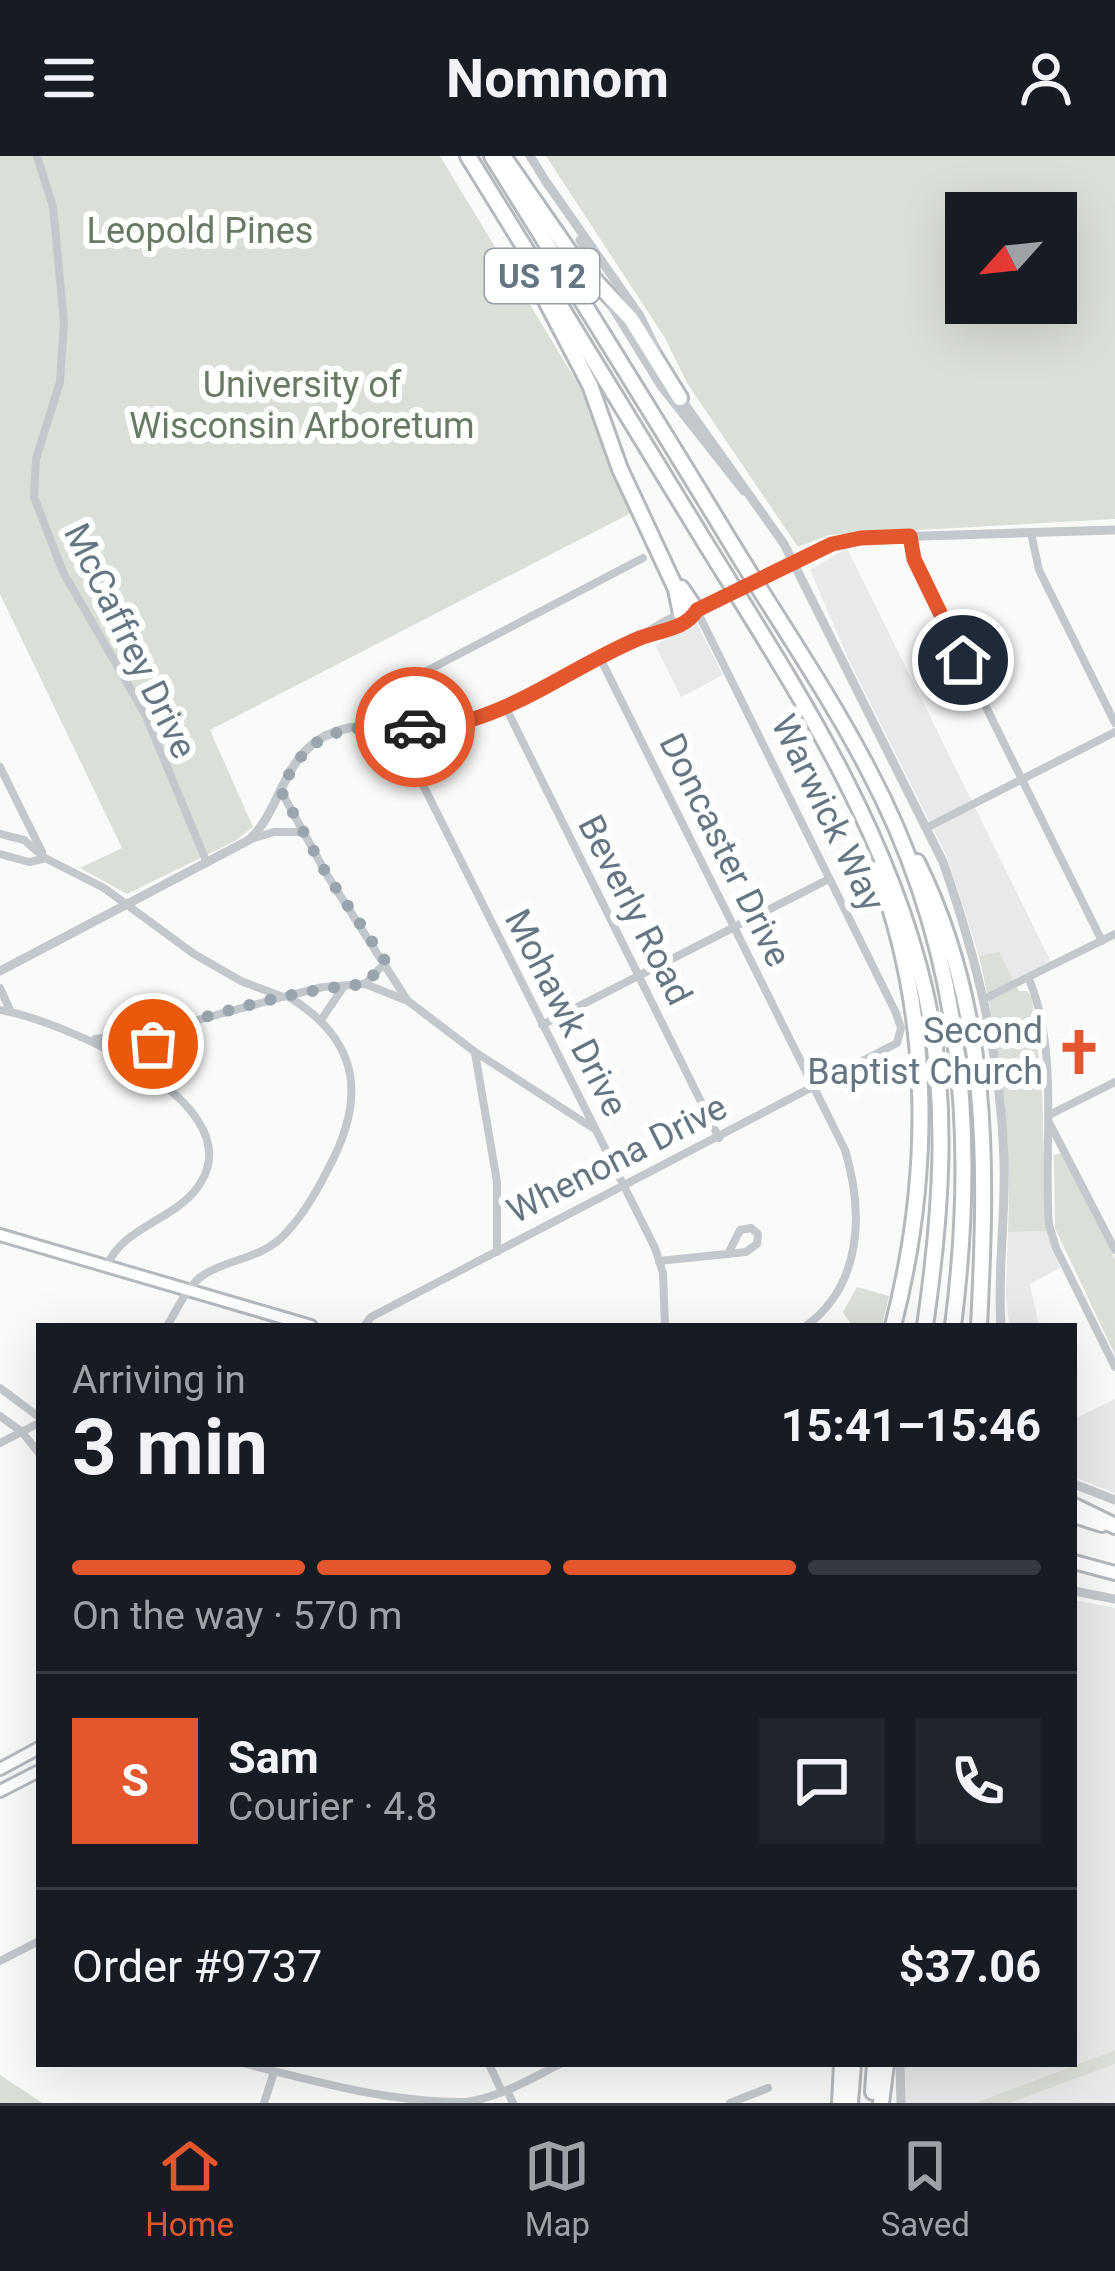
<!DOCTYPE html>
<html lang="en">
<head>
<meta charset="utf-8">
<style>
  :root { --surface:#171b24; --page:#20242c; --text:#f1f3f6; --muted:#9ea1a6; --line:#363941; --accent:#e4572e }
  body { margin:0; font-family:Roboto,sans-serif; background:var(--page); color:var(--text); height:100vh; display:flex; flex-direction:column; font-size:45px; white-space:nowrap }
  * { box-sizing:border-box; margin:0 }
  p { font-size:39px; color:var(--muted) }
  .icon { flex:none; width:66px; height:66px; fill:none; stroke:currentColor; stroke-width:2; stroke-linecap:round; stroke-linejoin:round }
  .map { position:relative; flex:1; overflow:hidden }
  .drawer { position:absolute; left:36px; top:1167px; width:1041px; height:744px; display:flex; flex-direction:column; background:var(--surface); border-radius:0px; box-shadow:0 12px 48px #0002 }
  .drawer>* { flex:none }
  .needle { width:78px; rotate:243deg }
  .controls { position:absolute; left:945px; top:36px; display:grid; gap:24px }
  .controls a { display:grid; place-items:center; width:132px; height:132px; border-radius:0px; background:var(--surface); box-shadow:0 12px 48px #0002; font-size:60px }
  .pin { position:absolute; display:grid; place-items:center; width:102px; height:102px; color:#fff; margin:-51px; border:6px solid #fff; border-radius:50%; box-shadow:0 3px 12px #0007 }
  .courier { position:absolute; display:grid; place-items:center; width:120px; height:120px; margin:-60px; border:9px solid #e4572e; border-radius:50%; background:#fff; color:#222; box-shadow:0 3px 15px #0007 }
  .summary em { font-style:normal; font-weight:700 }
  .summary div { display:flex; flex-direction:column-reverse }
  .summary { display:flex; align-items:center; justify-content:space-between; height:204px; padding:0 36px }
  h1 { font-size:78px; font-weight:700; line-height:90px }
  .bar { display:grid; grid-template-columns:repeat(4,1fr); gap:18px 12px; align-content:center; height:144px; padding:0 36px }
  .bar i { height:15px; border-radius:9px; background:var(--line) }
  .bar .current { background:var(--accent) }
  .bar p { grid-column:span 4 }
  .line { display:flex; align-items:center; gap:30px; padding:0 36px; border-top:3px solid var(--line) }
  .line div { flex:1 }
  .round { display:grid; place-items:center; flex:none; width:126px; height:126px; border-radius:0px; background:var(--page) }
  header { display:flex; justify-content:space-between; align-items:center; height:156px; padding:0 36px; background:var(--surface); font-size:54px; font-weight:700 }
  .tabs { display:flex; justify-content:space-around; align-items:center; height:168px; border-top:3px solid var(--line); background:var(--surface); font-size:33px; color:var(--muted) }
  .tabs a { display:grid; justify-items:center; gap:6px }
  .tabs .current { color:var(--accent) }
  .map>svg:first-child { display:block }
  .built { fill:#e8e9e9 }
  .green { fill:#dadfd7; fill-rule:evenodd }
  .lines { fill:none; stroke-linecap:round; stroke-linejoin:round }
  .secondary-casing { stroke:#b3babf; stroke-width:16 }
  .trunk-casing { stroke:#b4b9bd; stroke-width:18 }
  .motorway-casing { stroke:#b4b9bd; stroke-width:20 }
  .minor { stroke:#c3c8cc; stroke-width:8 }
  .tertiary { stroke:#c3c8cc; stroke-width:9 }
  .secondary { stroke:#fff; stroke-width:10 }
  .trunk { stroke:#fff; stroke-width:12 }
  .motorway { stroke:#fff; stroke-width:14 }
  .tertiary-bridge { stroke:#c3c8cc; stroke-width:9 }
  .done { stroke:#99a4ac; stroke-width:12; stroke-dasharray:0 21.6 }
  .route { stroke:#e4572e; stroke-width:15 }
  .labels { text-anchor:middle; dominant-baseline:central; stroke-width:12; stroke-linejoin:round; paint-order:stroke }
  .shield { fill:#fff; stroke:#939fa8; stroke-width:3 }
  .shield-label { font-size:33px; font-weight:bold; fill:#657683 }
  .park-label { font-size:36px; fill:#687a64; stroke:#fff }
  .street-label { font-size:36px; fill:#657683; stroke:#fff }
  .poi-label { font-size:36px; fill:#657683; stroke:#fff; text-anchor:end }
</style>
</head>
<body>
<header><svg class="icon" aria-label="menu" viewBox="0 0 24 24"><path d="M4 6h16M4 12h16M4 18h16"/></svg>Nomnom<svg class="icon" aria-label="person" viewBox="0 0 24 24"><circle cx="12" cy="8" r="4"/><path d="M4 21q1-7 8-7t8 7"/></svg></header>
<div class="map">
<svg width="1115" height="1947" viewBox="0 0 1115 1947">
  <rect width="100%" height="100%" fill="#fafaf8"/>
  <g class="built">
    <path d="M847,392L1051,806L1013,825L999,797L979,800L947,701L851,509L810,414Z"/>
    <path d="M697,468L723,519L681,541L655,489Z"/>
    <path d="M1046,1075L1060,1112L1030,1128L1039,1170H1010L1006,1142L1008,1076Z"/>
    <path d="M1115,1243V1337L1074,1321V1263Z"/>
    <path d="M1074,1444L1115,1452V1894L975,1947H901L902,1908H1074Z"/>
    <path d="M1115,1908V1947H1010Z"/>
  </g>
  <g class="green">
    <path d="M0,0H440L581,233L631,357L210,574L253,671L235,685L127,738L80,712L122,692L0,438Z"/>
    <path d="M546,0H1115V363L829,379L798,391L687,227L665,182ZM966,57H1056V147H966Z"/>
    <path d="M999,796L1019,835H1027L1032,842L1042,930L1046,1075L1008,1076C1012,976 1001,897 979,800Z"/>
    <path d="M1061,997L1115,1103V1199L1055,1072L1054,999Z"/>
    <path d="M857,1131L889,1140L882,1170H852L843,1156Z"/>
    <path d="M1115,1894V1908L1010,1947H975Z"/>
    <path d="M0,1919L41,1946L42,1947H0Z"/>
  </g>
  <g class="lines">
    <defs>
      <g id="secondary">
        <path d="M0,1079L311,1170"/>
        <path d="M0,1613L39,1592"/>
        <path d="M0,1635L39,1615"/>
      </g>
      <g id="trunk">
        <path d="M1074,1360L1102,1369"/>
        <path d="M1074,1406L1115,1417"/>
      </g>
      <g id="motorway">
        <path d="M468,0C548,129 627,259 706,388C794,530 887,670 925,835C950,945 941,1060 925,1170"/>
        <path d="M492,0C574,132 656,263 736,395C780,467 829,538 868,613C962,790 978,974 953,1170"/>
        <path d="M503,0L573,101L631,163L680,242"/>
        <path d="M543,139L590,229L620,313L676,433L681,458"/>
        <path d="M681,432L696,454"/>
        <path d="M917,706C991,856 987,1008 979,1170"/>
        <path d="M877,713C932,861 932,1018 893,1170"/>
        <path d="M1074,1350L1115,1370"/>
        <path d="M873,1936L875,1908"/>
        <path d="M840,1947L842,1908"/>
        <path d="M850,1947L853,1908"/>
        <path d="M881,1947L886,1908"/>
      </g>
    </defs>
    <use href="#secondary" class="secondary-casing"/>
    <use href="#trunk" class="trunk-casing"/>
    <use href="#motorway" class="motorway-casing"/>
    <g class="minor">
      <path d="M37,0L53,51L64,166L60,226L36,303L34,341L63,416L145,558L207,707"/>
      <path d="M1031,377L1039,414L1115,567"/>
      <path d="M910,380L914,403L926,430L1102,785"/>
      <path d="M643,402L413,522C392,543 405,590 416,615L655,1092L663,1117L665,1170"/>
      <path d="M600,502L845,994C864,1057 862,1129 806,1170"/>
      <path d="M505,550L719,982"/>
      <path d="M0,611L42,696"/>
      <path d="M281,635L327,719L407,844"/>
      <path d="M926,672L1115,576"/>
      <path d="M0,678L24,684L45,702L104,732L194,798L241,825L283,841L323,831L365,828L408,845L475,896L593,972"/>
      <path d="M251,683L274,676H304"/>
      <path d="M0,698L29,706L43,703"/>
      <path d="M1029,823C1060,899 1043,989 1049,1069L1056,1092L1115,1211"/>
      <path d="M365,828L386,806"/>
      <path d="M0,832L10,854"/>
      <path d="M984,843L1115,778"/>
      <path d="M0,854C57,863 251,944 201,1026C179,1064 123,1069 107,1110"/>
      <path d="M321,864L344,830"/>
      <path d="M542,869L829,723"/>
      <path d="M95,883L161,874L279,842"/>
      <path d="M475,897L497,1026V1096"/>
      <path d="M149,917V904L161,875"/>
      <path d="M1049,959L1115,926"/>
      <path d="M1050,968L1115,1094"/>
      <path d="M659,1105L746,1096L757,1088L758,1078L751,1072L740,1074L728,1098"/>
      <path d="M167,1170C177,1154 188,1128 205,1118C229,1103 257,1103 280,1083C300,1064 315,1039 327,1015C366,944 362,886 289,841"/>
      <path d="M364,1170L371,1161L897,887L901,872L896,857L697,455"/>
      <path d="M0,1232L39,1261"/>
      <path d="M0,1260L22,1276L39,1297"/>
      <path d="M0,1287L39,1267"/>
      <path d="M0,1805L39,1785"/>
      <path d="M246,1908C316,1926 392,1947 465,1946C499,1942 530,1923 560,1908"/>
      <path d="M489,1908L502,1936"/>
      <path d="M507,1934L513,1947"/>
      <path d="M264,1947L274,1916"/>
      <path d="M730,1947L768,1932"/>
    </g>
    <g class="tertiary">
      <path d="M530,0L548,29"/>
      <path d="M547,27L640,160L656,193"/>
      <path d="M580,84L599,123"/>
      <path d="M608,144L661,230L744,335"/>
      <path d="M679,240L784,388L943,706C977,803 1001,901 1004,1004C1006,1059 997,1115 1001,1170"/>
      <path d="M771,417L832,388L861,382L1115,374"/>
      <path d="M645,480L687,465L696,454"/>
      <path d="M0,815L249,684C279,656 282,609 317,585C357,557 408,577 453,568C511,557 608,499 661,468C683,455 706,449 729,438"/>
      <path d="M1074,1328L1115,1344"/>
      <path d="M1074,1435L1115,1443"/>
      <path d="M900,1908L901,1947"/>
    </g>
    <use href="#secondary" class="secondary"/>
    <use href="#trunk" class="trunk"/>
    <use href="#motorway" class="motorway"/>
    <path class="tertiary-bridge" d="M729,438L771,417"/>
  </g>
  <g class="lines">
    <path class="done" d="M153,888L161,874C229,854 295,834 365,828L386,806L327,719L281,635C310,567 350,571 415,571"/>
    <path class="route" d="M415,571C434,571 452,569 470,564C530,546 582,506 640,482C660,474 685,474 697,454L832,388L861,382L910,380L914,403L963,504"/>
  </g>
  <defs>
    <symbol id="church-bare" viewBox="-9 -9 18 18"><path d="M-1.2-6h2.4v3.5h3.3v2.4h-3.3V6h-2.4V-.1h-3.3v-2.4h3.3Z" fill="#e4572e" stroke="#fff" stroke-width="2.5" paint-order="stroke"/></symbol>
  </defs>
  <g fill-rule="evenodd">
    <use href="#church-bare" x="1046" y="863" width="66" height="66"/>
  </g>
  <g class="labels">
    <rect class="shield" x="485" y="93" width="114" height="54" rx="9"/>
    <g class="shield-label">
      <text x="542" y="120">US 12</text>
    </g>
    <g class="park-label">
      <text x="200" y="75">Leopold Pines</text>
      <text x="302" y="229">University of<tspan x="302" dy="41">Wisconsin Arboretum</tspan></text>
    </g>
    <g class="street-label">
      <text transform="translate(130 485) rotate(64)">McCaffrey Drive</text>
      <text transform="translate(828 657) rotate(64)">Warwick Way</text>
      <text transform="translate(725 694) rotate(64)">Doncaster Drive</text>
      <text transform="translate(635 754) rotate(63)">Beverly Road</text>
      <text transform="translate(566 857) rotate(63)">Mohawk Drive</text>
      <text transform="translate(617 1003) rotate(-27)">Whenona Drive</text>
    </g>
    <g class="poi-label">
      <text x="1043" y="875">Second<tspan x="1043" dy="41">Baptist Church</tspan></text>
    </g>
  </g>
</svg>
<div class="controls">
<a><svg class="needle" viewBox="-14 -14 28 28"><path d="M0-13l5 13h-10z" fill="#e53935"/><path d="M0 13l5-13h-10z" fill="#9ea1a6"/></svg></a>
</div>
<div class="pin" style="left:153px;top:888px;background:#ea580c"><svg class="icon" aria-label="bag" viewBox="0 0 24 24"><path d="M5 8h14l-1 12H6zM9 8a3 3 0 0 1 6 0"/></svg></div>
<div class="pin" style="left:963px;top:504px;background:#1f2937"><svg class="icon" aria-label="home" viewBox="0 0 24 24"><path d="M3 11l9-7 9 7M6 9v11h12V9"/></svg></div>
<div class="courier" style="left:415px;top:571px"><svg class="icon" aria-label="car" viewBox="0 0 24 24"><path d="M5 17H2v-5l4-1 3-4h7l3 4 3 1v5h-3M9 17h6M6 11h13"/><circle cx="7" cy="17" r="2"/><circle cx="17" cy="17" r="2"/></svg></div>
<section class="drawer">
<div class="summary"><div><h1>3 min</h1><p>Arriving in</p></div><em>15:41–15:46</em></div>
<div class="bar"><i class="current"></i><i class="current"></i><i class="current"></i><i></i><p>On the way · 570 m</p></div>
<div class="line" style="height:216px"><b class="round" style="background:var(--accent);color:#fff">S</b><div><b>Sam</b><p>Courier · 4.8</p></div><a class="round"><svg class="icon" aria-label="chat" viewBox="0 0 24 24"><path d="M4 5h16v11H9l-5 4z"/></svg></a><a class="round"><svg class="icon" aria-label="phone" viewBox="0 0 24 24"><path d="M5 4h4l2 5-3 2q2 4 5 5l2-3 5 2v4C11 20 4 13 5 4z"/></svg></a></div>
<div class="line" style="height:156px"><div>Order #9737</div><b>$37.06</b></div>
</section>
</div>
<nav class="tabs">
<a class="current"><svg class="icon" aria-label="home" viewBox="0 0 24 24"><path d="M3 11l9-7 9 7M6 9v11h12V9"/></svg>Home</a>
<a><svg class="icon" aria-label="map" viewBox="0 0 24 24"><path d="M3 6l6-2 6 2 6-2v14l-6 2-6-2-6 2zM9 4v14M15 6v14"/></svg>Map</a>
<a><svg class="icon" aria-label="saved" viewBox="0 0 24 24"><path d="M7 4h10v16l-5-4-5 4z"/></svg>Saved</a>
</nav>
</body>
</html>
